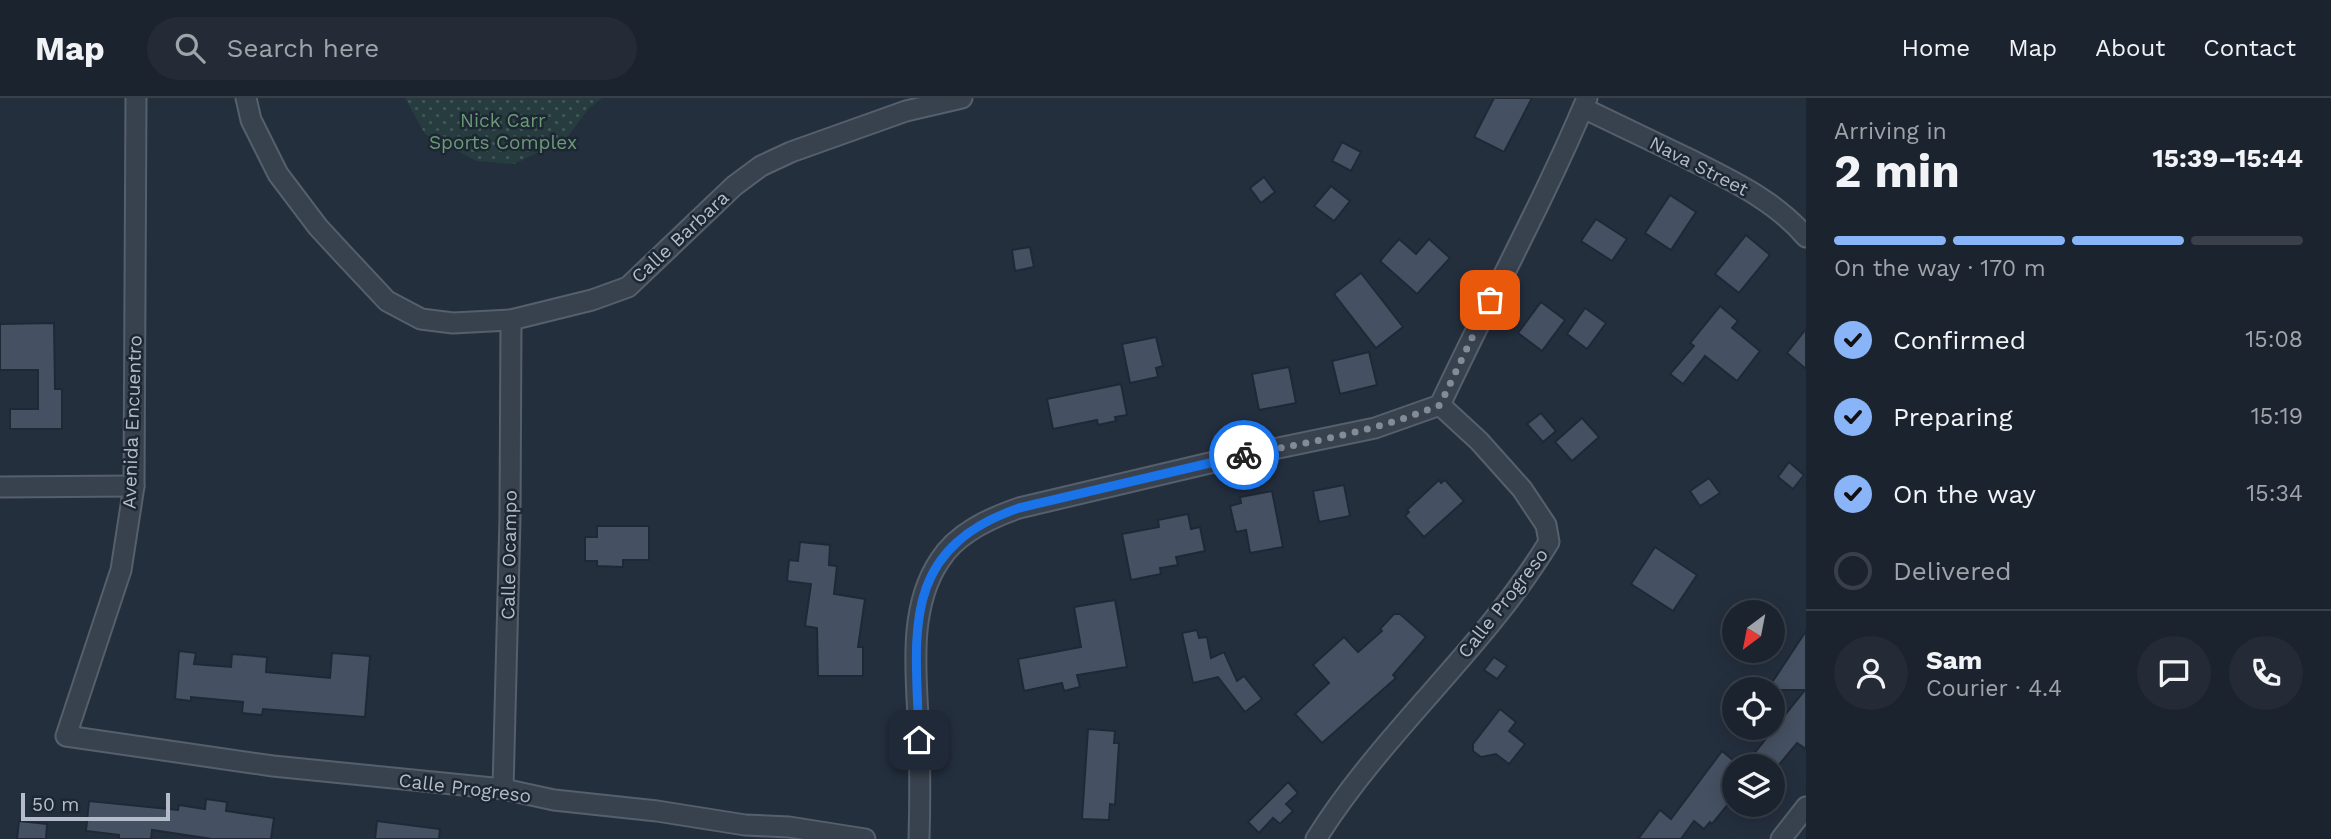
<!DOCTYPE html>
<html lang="en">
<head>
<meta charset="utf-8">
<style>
  :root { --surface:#1b232e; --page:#242b36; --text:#f1f3f6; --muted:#a0a4aa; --line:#39404a; --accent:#8ab4f8 }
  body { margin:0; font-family:"Work Sans",sans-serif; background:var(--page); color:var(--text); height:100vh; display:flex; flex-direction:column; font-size:26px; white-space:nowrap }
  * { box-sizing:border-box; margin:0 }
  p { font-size:23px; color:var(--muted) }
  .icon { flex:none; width:38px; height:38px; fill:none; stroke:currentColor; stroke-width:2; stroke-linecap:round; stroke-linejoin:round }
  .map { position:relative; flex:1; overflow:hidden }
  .drawer { display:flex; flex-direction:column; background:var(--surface); width:525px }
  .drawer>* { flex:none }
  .needle { width:46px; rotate:212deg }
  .fabs { position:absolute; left:1722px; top:502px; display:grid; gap:14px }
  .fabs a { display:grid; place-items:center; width:63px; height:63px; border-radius:50%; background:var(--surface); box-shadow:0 4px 18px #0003,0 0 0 2px var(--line); font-size:35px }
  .scale { position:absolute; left:21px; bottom:18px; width:149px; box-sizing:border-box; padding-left:7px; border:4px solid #b4bcc9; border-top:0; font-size:19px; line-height:24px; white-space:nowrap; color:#b4bcc9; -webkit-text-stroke:5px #1d2633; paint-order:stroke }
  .pin { position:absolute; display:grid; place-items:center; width:60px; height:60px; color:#fff; margin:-30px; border-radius:14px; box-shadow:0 4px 10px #0006 }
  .courier { position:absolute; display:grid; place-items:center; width:70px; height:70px; margin:-35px; border:5px solid #1a73e8; border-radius:50%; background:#fff; color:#222; box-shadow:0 2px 9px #0007 }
  .summary em { font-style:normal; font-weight:700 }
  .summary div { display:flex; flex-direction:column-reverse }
  .summary { display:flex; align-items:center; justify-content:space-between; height:119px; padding:0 28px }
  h1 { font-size:46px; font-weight:700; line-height:52px }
  .bar { display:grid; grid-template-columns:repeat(4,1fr); gap:10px 7px; align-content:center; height:84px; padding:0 28px }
  .bar i { height:9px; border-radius:5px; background:var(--line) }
  .bar .active { background:var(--accent) }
  .bar p { grid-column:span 4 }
  .line { display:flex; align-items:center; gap:18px; padding:0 28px; border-top:2px solid var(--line) }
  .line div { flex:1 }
  .round { display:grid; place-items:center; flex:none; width:74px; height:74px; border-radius:37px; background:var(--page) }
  ol { padding:0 28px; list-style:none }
  li { display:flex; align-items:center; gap:21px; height:77px }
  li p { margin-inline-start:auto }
  li .icon { padding:7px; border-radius:50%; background:var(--accent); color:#111; stroke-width:4 }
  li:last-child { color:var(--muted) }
  li i { width:38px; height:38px; border:4px solid var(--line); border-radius:50% }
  header { display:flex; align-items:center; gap:42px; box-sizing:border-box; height:98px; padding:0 35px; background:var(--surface); border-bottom:2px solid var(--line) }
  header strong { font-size:33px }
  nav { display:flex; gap:38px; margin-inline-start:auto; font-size:24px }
  .search { width:490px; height:63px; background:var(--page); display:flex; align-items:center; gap:18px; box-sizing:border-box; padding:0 24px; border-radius:38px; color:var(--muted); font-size:26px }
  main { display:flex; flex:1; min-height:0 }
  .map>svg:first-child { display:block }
  .park { fill:url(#park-dots) }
  .building { fill:#455162; stroke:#1f2835; stroke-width:2 }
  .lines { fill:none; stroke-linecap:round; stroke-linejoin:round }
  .street-casing { stroke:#565f6c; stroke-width:23 }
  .street { stroke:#38414e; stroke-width:19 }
  .done { stroke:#828b98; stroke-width:7; stroke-dasharray:0 12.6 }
  .route { stroke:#1a73e8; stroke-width:9 }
  .labels { text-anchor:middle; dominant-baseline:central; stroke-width:5; stroke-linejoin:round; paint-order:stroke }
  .park-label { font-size:19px; fill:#6b9a76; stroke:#1d2633 }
  .street-label { font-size:19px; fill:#b4bcc9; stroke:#1d2633 }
</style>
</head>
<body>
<header>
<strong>Map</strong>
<div class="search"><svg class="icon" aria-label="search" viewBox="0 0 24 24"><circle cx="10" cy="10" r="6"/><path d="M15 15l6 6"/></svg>Search here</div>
<nav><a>Home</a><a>Map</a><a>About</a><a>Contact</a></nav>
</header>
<main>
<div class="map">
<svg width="1806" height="741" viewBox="0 0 1806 741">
  <defs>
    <pattern id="park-dots" width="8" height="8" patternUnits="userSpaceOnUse" patternTransform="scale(1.75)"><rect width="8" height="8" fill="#263c3f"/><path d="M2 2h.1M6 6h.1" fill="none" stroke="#435659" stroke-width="1.8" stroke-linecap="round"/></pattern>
  </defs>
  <rect width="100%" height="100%" fill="#242f3e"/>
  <path class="park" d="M405,0H602L589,10L566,41L514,66L477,63L425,36Z"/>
  <g class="building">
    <path d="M1494,0H1532L1504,54L1474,39Z"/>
    <path d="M1342,44L1361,54L1351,73L1332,63Z"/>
    <path d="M1264,79L1275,94L1261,105L1250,90Z"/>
    <path d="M1331,88L1350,103L1334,123L1314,108Z"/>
    <path d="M1670,97L1696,114L1671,152L1645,135Z"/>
    <path d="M1596,121L1627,141L1612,163L1581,143Z"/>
    <path d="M1746,137L1770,157L1739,195L1715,176Z"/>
    <path d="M1399,141L1416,156L1429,141L1450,160L1417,196L1380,163Z"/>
    <path d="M1030,149L1034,169L1015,173L1012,152Z"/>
    <path d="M1361,175L1403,229L1376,250L1334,196Z"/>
    <path d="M1541,204L1565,222L1542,253L1518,235Z"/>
    <path d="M1720,208L1738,223L1732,230L1760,253L1737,283L1705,258L1683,286L1670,276L1694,248L1690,245Z"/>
    <path d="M1585,210L1606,225L1587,251L1567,236Z"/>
    <path d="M54,225L55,291H62V331H10V311H38V272H0V226Z"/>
    <path d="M1806,231V271L1787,255Z"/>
    <path d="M1156,239L1163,268L1156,270L1158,279L1130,285L1122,246Z"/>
    <path d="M1369,254L1377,287L1340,296L1332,263Z"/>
    <path d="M1289,269L1296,305L1259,312L1252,276Z"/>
    <path d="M1121,286L1127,317L1115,319L1116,323L1098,327L1097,322L1053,331L1047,301Z"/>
    <path d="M1541,315L1556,333L1543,344L1527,326Z"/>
    <path d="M1582,320L1599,339L1572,363L1555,344Z"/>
    <path d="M1789,364L1804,377L1793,391L1778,379Z"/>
    <path d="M1709,380L1720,395L1700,408L1690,393Z"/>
    <path d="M1439,382L1441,385L1445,382L1464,403L1424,439L1405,418L1409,414L1407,412Z"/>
    <path d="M1344,387L1350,418L1319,424L1313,393Z"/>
    <path d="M1272,393L1283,449L1250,455L1246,432L1236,434L1230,408L1241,405L1240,399Z"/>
    <path d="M1188,416L1191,431L1200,429L1205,453L1176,459L1178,467L1160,470L1161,476L1131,482L1122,436L1159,429L1158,422Z"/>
    <path d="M597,428H649V462H623V469L597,468V463H585V439H597Z"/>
    <path d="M800,444L830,447L829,467L837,468L834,496L865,501L858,549H863V578H818L817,530L805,528L811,486L787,483L789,462L798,463Z"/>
    <path d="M1655,449L1697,477L1673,513L1631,486Z"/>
    <path d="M1115,502L1127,569L1077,577L1080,589L1064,593L1062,585L1024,593L1018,561L1081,549L1074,509Z"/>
    <path d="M1394,516H1400L1426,539L1393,577L1396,580L1322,645L1295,616L1329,585L1313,567L1344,539L1358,554L1382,533L1380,531Z"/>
    <path d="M1197,532L1199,540L1207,539L1211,560L1224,554L1237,583L1244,578L1262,601L1245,614L1218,579L1193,585L1182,535Z"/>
    <path d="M1806,533V651L1797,645L1778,668H1744L1805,592H1767Z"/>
    <path d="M179,553L196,555L194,566L231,569L232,556L267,559L266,574L330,580L332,555L370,558L365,619L263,611L262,617L242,615L243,604L191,599V603L175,601Z"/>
    <path d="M1494,559L1507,568L1497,581L1484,572Z"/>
    <path d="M1500,611L1516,624L1509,633L1525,646L1509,666L1496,656L1481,659L1473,653V646Z"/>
    <path d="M1088,631L1115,633L1114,645H1119L1115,707L1110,706L1109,722L1082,721Z"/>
    <path d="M1722,653L1734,663V699L1712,726L1710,724L1704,731L1694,723L1681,741H1638L1660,712L1671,721Z"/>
    <path d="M1288,684L1298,695L1286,706L1293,713L1280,726L1273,720L1259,735L1248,724Z"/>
    <path d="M206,701L227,704L226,713L274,720L271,741H212L152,732L151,741H119V737L86,733L89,703L178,712L179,707L205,711Z"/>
    <path d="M19,723L47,726L46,741H17Z"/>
    <path d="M377,723L440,731L439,741H375Z"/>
  </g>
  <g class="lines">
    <defs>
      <g id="street">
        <path d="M136,0L134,388L121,472L66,638L273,668L503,691L554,702L657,713L745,727L789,729L865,741"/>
        <path d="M246,0L251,22L278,76L318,129L342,155L387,203L421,221L453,225L511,222L592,202L628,189L734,88L761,68L791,54L906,13L962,0"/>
        <path d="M1583,10C1617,26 1651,43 1685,59C1728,81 1774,101 1806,139"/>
        <path d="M0,389L134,388"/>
        <path d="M503,691L510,420L511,222"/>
        <path d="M919,741C920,707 920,673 919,639C917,582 906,512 940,462C957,435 990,420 1019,410L1235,359L1375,330L1440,307"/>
        <path d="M1316,741C1383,634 1483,552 1549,444L1546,427L1522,391L1479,343L1440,307C1488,204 1543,105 1587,0"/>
        <path d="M1781,741L1806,709"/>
      </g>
    </defs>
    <use href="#street" class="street-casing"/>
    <use href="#street" class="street"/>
  </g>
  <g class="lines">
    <path class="done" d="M1244,357C1311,344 1377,333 1440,307L1490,202"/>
    <path class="route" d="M919,642C916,536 898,452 1019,410L1244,357"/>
  </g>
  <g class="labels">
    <g class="park-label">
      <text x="503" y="22">Nick Carr<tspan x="503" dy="22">Sports Complex</tspan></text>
    </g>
    <g class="street-label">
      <text transform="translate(1699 68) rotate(27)">Nava Street</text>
      <text transform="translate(680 139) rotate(-43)">Calle Barbara</text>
      <text transform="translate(132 324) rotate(-88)">Avenida Encuentro</text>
      <text transform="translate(509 457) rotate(-89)">Calle Ocampo</text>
      <text transform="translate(1503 505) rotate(-52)">Calle Progreso</text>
      <text transform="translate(465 690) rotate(7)">Calle Progreso</text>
    </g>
  </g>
</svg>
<div class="fabs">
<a><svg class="needle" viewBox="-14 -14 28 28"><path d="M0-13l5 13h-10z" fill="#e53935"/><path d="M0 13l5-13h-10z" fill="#a0a4aa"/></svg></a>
<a><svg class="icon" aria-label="locate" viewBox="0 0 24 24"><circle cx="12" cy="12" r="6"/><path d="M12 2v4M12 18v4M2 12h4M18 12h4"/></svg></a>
<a><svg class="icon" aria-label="layers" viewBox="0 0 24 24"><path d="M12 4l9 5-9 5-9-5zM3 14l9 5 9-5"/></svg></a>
</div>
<div class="scale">50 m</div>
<div class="pin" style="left:1490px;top:202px;background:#ea580c"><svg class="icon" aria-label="bag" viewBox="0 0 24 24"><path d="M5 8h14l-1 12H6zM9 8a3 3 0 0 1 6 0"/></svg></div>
<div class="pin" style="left:919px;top:642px;background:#1f2937"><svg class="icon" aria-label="home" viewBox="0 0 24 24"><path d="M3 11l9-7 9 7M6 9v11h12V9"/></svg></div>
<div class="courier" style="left:1244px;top:357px"><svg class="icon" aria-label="bike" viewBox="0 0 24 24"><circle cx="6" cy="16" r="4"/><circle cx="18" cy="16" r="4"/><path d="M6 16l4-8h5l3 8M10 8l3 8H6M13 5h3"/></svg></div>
</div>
<section class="drawer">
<div class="summary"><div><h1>2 min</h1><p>Arriving in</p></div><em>15:39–15:44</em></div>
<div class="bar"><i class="active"></i><i class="active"></i><i class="active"></i><i></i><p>On the way · 170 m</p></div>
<ol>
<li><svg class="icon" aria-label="check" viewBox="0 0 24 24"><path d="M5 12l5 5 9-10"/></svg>Confirmed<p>15:08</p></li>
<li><svg class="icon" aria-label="check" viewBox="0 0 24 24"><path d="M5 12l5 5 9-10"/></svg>Preparing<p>15:19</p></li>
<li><svg class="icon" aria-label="check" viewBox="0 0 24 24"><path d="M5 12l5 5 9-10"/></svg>On the way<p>15:34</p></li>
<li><i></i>Delivered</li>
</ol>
<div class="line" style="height:126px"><a class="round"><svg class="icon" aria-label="person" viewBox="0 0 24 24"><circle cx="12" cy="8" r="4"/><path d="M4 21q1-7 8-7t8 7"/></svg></a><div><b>Sam</b><p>Courier · 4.4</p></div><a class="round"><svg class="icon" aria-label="chat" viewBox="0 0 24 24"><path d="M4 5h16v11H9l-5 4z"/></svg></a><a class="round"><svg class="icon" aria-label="phone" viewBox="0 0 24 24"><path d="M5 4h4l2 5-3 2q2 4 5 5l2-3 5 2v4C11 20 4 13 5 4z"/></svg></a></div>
</section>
</main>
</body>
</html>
